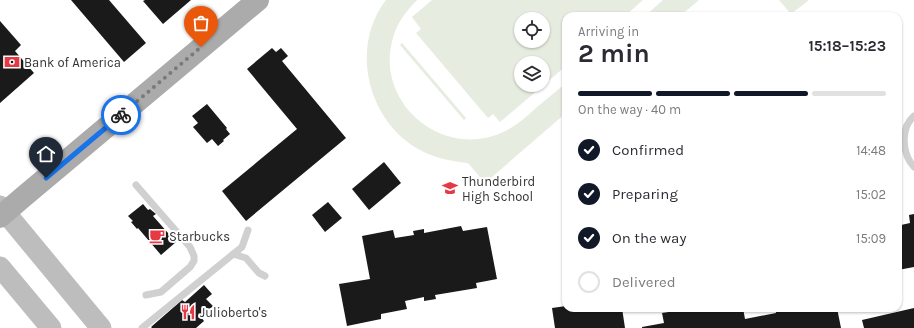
<!DOCTYPE html>
<html lang="en">
<head>
<meta charset="utf-8">
<style>
  :root { --surface:#fff; --page:#f7f7f7; --text:#2b2b33; --muted:#7c7c81; --line:#e1e1e2; --accent:#111827 }
  body { margin:0; font-family:Karla,sans-serif; background:var(--page); color:var(--text); height:100vh; display:flex; flex-direction:column; font-size:15px; white-space:nowrap }
  * { box-sizing:border-box; margin:0 }
  p { font-size:13px; color:var(--muted) }
  .icon { flex:none; width:22px; height:22px; fill:none; stroke:currentColor; stroke-width:2; stroke-linecap:round; stroke-linejoin:round }
  .map { position:relative; flex:1; overflow:hidden }
  .panel { position:absolute; left:562px; top:12px; width:340px; height:300px; display:flex; flex-direction:column; background:var(--surface); border-radius:12px; box-shadow:0 1px 3px #0004 }
  .panel>* { flex:none }
  .buttons { position:absolute; left:514px; top:12px; display:grid; gap:8px }
  .buttons a { display:grid; place-items:center; width:36px; height:36px; border-radius:50%; background:var(--surface); box-shadow:0 1px 3px #0004; font-size:20px }
  .pin { position:absolute; display:grid; place-items:center; width:34px; height:34px; color:#fff; margin:-41px -17px; border-radius:50% 50% 50% 0; rotate:-45deg; box-shadow:0 0 4px #0007 }
  .pin .icon { rotate:45deg }
  .courier { position:absolute; display:grid; place-items:center; width:40px; height:40px; margin:-20px; border:3px solid #1a73e8; border-radius:50%; background:#fff; color:#222; box-shadow:0 1px 5px #0007 }
  .head em { font-style:normal; font-weight:700 }
  .head div { display:flex; flex-direction:column-reverse }
  .head { display:flex; align-items:center; justify-content:space-between; height:68px; padding:0 16px }
  h1 { font-size:26px; font-weight:700; line-height:30px }
  .bar { display:grid; grid-template-columns:repeat(4,1fr); gap:6px 4px; align-content:center; height:48px; padding:0 16px }
  .bar i { height:5px; border-radius:3px; background:var(--line) }
  .bar .on { background:var(--accent) }
  .bar p { grid-column:span 4 }
  ol { padding:0 16px; list-style:none }
  li { display:flex; align-items:center; gap:12px; height:44px }
  li p { margin-inline-start:auto }
  li .icon { padding:4px; border-radius:50%; background:var(--accent); color:#fff; stroke-width:4 }
  li:last-child { color:var(--muted) }
  li i { width:22px; height:22px; border:2px solid var(--line); border-radius:50% }
  .map>svg:first-child { display:block }
  .green { fill:#e6ecdf; fill-rule:evenodd }
  .building { fill:#1a1a1a }
  .lines { fill:none; stroke-linecap:round; stroke-linejoin:round }
  .service { stroke:#d0d0d0; stroke-width:7 }
  .secondary { stroke:#bdbdbd; stroke-width:21 }
  .primary { stroke:#ababab; stroke-width:22 }
  .done { stroke:#7a7a7a; stroke-width:4; stroke-dasharray:0 7.2 }
  .route { stroke:#1a73e8; stroke-width:5 }
  .labels { text-anchor:middle; dominant-baseline:central; stroke-width:4; stroke-linejoin:round; paint-order:stroke }
  .poi-label { font-size:13px; fill:#333; stroke:#fff; text-anchor:start }
</style>
</head>
<body>
<div class="map">
<svg width="914" height="328" viewBox="0 0 914 328">
  <rect width="100%" height="100%" fill="#fff"/>
  <g class="green">
    <path d="M386,0H417C406,11 397,23 393,38C375,98 434,154 493,136C510,131 523,120 536,108C546,100 556,91 566,83V113L485,183L468,163C449,161 430,157 413,146C366,115 351,45 386,0Z"/>
    <path d="M432,0H643L625,16H566V66L500,122L493,114L488,118L416,33L421,29L412,17ZM521,19H543V41H521ZM521,63H543V85H521Z"/>
    <path d="M663,0H699L680,16H645Z"/>
    <path d="M779,0H809L791,14Z"/>
    <path d="M402,43L466,118L464,120L400,45Z"/>
  </g>
  <g class="building">
    <path d="M71,0H109L146,43L124,62Z"/>
    <path d="M145,0H191L163,24L143,1Z"/>
    <path d="M0,21L21,45L15,51L34,73L0,103Z"/>
    <path d="M272,48L276,52L281,48L288,56L282,61L346,138L246,221L222,191L297,129L247,69Z"/>
    <path d="M207,104L227,128L226,129L230,134L223,140L224,141L218,146L212,139L207,143L193,127L198,123L192,116Z"/>
    <path d="M384,162L401,183L369,210L352,189Z"/>
    <path d="M328,202L342,218L325,232L312,215Z"/>
    <path d="M143,204L148,210L150,209L156,214L153,216L176,242L161,255L138,228L137,229L131,222L133,221L128,216Z"/>
    <path d="M914,214V267L898,270V215H899L901,225L910,223L909,215Z"/>
    <path d="M461,226L463,231L487,227L497,279L476,283L477,288L435,295L436,299L424,301V297L405,301L407,309L381,314V319L347,326L339,284L370,279L362,236L393,230L395,238L414,235L413,231L424,229V233Z"/>
    <path d="M204,285L212,294L206,299L213,306L201,317L204,321L196,328H152L151,327L182,300L185,302Z"/>
    <path d="M566,306V308H622L625,328H555L552,308Z"/>
    <path d="M681,308H743L745,319L776,313L775,308H837L841,328H642V327L664,323L662,313L682,310Z"/>
    <path d="M914,308V328H864L862,320Z"/>
  </g>
  <g class="lines">
    <g class="service">
      <path d="M914,116C900,128 902,154 914,167"/>
      <path d="M136,185L190,247L194,256V261L190,267L161,292L146,295"/>
      <path d="M233,254L246,258L259,273L265,276"/>
      <path d="M142,328L242,247L248,230"/>
    </g>
    <g class="secondary">
      <path d="M0,206L101,328"/>
      <path d="M0,267L51,328"/>
    </g>
    <path class="primary" d="M0,217L22,198L258,0"/>
  </g>
  <g class="lines">
    <path class="done" d="M121,115L201,47"/>
    <path class="route" d="M46,178L121,115"/>
  </g>
  <defs>
    <symbol id="bank-bare" viewBox="-9 -9 18 18"><path d="M-6-4H6V4H-6ZM0-2.3a2.3 2.3 0 1 0 0 4.6a2.3 2.3 0 1 0 0-4.6Z" fill="#e63946" stroke="#fff" stroke-width="2.5" paint-order="stroke"/></symbol>
    <symbol id="school-bare" viewBox="-9 -9 18 18"><path d="M0-5L7-2L0 1L-7-2ZM-4 1L0 2.5L4 1V4Q0 6-4 4Z" fill="#e63946" stroke="#fff" stroke-width="2.5" paint-order="stroke"/></symbol>
    <symbol id="cafe-bare" viewBox="-9 -9 18 18"><path d="M-5.5-4.5H6V0H3Q3 3.5 0 3.5H-2.5Q-5.5 3.5-5.5 0ZM3-3.2v2h1.7v-2ZM-6 4.5H4V6H-6Z" fill="#e63946" stroke="#fff" stroke-width="2.5" paint-order="stroke"/></symbol>
    <symbol id="restaurant-bare" viewBox="-9 -9 18 18"><path d="M-5-6h1v4h1v-4h1v4h1v-4h1v5L-1.5 .5V6h-2V.5L-5-1ZM5-6V6H3V1.5H1.5Q1.5-4 5-6Z" fill="#e63946" stroke="#fff" stroke-width="2.5" paint-order="stroke"/></symbol>
  </defs>
  <g fill-rule="evenodd">
    <use href="#bank-bare" x="1" y="51" width="22" height="22"/>
    <use href="#school-bare" x="439" y="177" width="22" height="22"/>
    <use href="#cafe-bare" x="146" y="225" width="22" height="22"/>
    <use href="#restaurant-bare" x="177" y="301" width="22" height="22"/>
  </g>
  <g class="labels">
    <g class="poi-label">
      <text x="24" y="62">Bank of America</text>
      <text x="462" y="181">Thunderbird<tspan x="462" dy="15">High School</tspan></text>
      <text x="169" y="236">Starbucks</text>
      <text x="200" y="312">Julioberto's</text>
    </g>
  </g>
</svg>
<div class="buttons">
<a><svg class="icon" aria-label="locate" viewBox="0 0 24 24"><circle cx="12" cy="12" r="6"/><path d="M12 2v4M12 18v4M2 12h4M18 12h4"/></svg></a>
<a><svg class="icon" aria-label="layers" viewBox="0 0 24 24"><path d="M12 4l9 5-9 5-9-5zM3 14l9 5 9-5"/></svg></a>
</div>
<div class="pin" style="left:201px;top:47px;background:#ea580c"><svg class="icon" aria-label="bag" viewBox="0 0 24 24"><path d="M5 8h14l-1 12H6zM9 8a3 3 0 0 1 6 0"/></svg></div>
<div class="pin" style="left:46px;top:178px;background:#1f2937"><svg class="icon" aria-label="home" viewBox="0 0 24 24"><path d="M3 11l9-7 9 7M6 9v11h12V9"/></svg></div>
<div class="courier" style="left:121px;top:115px"><svg class="icon" aria-label="bike" viewBox="0 0 24 24"><circle cx="6" cy="16" r="4"/><circle cx="18" cy="16" r="4"/><path d="M6 16l4-8h5l3 8M10 8l3 8H6M13 5h3"/></svg></div>
<section class="panel">
<div class="head"><div><h1>2 min</h1><p>Arriving in</p></div><em>15:18–15:23</em></div>
<div class="bar"><i class="on"></i><i class="on"></i><i class="on"></i><i></i><p>On the way · 40 m</p></div>
<ol>
<li><svg class="icon" aria-label="check" viewBox="0 0 24 24"><path d="M5 12l5 5 9-10"/></svg>Confirmed<p>14:48</p></li>
<li><svg class="icon" aria-label="check" viewBox="0 0 24 24"><path d="M5 12l5 5 9-10"/></svg>Preparing<p>15:02</p></li>
<li><svg class="icon" aria-label="check" viewBox="0 0 24 24"><path d="M5 12l5 5 9-10"/></svg>On the way<p>15:09</p></li>
<li><i></i>Delivered</li>
</ol>
</section>
</div>
</body>
</html>
